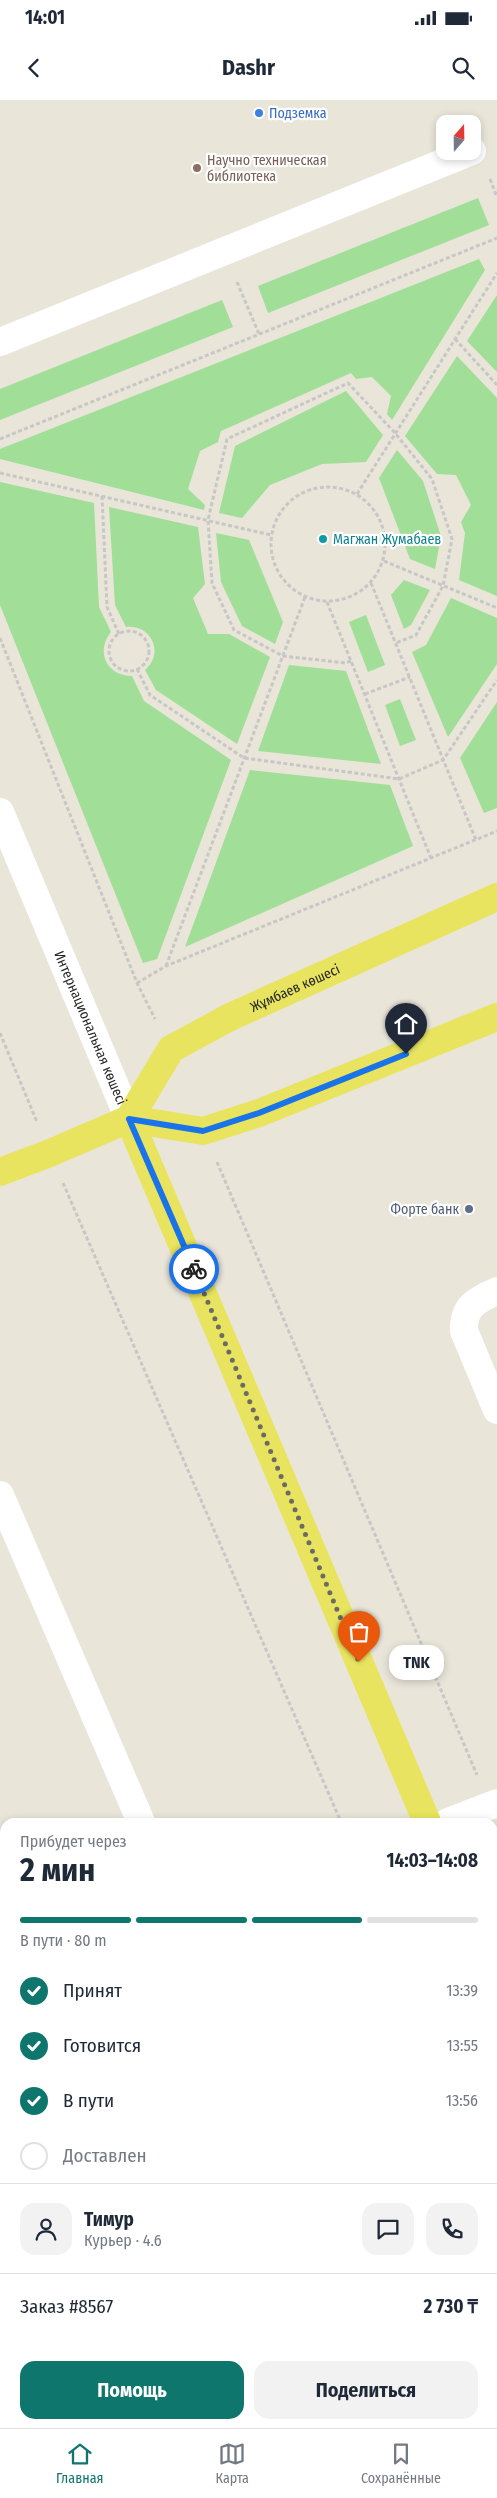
<!DOCTYPE html>
<html lang="ru">
<head>
<meta charset="utf-8">
<style>
  :root { --surface:#fff; --page:#f2f2f3; --text:#1f2937; --muted:#747a83; --line:#e0e1e3; --accent:#0f766e }
  body { margin:0; font-family:"Fira Sans Condensed",sans-serif; background:var(--page); color:var(--text); height:100vh; display:flex; flex-direction:column; font-size:19px; white-space:nowrap }
  * { box-sizing:border-box; margin:0 }
  p { font-size:16px; color:var(--muted) }
  .icon { flex:none; width:28px; height:28px; fill:none; stroke:currentColor; stroke-width:2; stroke-linecap:round; stroke-linejoin:round }
  .map { position:relative; flex:1; overflow:hidden }
  .panel { position:absolute; left:0px; top:1718px; width:498px; height:611px; display:flex; flex-direction:column; background:var(--surface); border-radius:15px 15px 0 0; box-shadow:0 2px 8px #0003 }
  .panel>* { flex:none }
  .needle { width:32px; rotate:20deg }
  .buttons { position:absolute; left:436px; top:15px; display:grid; gap:10px }
  .buttons a { display:grid; place-items:center; width:45px; height:45px; border-radius:10px; background:var(--surface); box-shadow:0 2px 8px #0003; font-size:25px }
  .pin { position:absolute; display:grid; place-items:center; width:42px; height:42px; color:#fff; margin:-51px -21px; border-radius:50% 50% 50% 0; rotate:-45deg; box-shadow:0 0 5px #0007 }
  .pin .icon { rotate:45deg }
  .courier { position:absolute; display:grid; place-items:center; width:50px; height:50px; margin:-25px; border:4px solid #1a73e8; border-radius:50%; background:#fff; color:#222; box-shadow:0 1px 6px #0007 }
  .bubble { position:absolute; height:35px; border-radius:15px; background:var(--surface); box-shadow:0 2px 8px #0003; font-size:16px; font-weight:700; line-height:35px; text-align:center }
  .overview em { font-style:normal; font-weight:700 }
  .overview div { display:flex; flex-direction:column-reverse }
  .overview { display:flex; align-items:center; justify-content:space-between; height:85px; padding:0 20px }
  h1 { font-size:32px; font-weight:700; line-height:38px }
  .bar { display:grid; grid-template-columns:repeat(4,1fr); gap:8px 5px; align-content:center; height:60px; padding:0 20px }
  .bar i { height:6px; border-radius:4px; background:var(--line) }
  .bar .on { background:var(--accent) }
  .bar p { grid-column:span 4 }
  .line { display:flex; align-items:center; gap:12px; padding:0 20px; border-top:1px solid var(--line) }
  .line div { flex:1 }
  .round { display:grid; place-items:center; flex:none; width:52px; height:52px; border-radius:15px; background:var(--page) }
  ol { padding:0 20px; list-style:none }
  li { display:flex; align-items:center; gap:15px; height:55px }
  li p { margin-inline-start:auto }
  li .icon { padding:5px; border-radius:50%; background:var(--accent); color:#fff; stroke-width:4 }
  li:last-child { color:var(--muted) }
  li i { width:28px; height:28px; border:2px solid var(--line); border-radius:50% }
  .cta { display:flex; gap:10px; margin-top:auto; padding:10px 20px }
  .cta a { flex:1; height:58px; border-radius:15px; background:var(--accent); color:#fff; font-size:20px; font-weight:700; line-height:58px; text-align:center }
  .cta a+a { background:var(--page); color:var(--text) }
  .status { display:flex; justify-content:space-between; align-items:center; height:35px; padding:0 25px; background:var(--surface); direction:ltr }
  .status svg { height:14px; fill:currentColor }
  header { display:flex; justify-content:space-between; align-items:center; height:65px; padding:0 20px; background:var(--surface); font-size:22px; font-weight:700 }
  .tab-bar { display:flex; justify-content:space-around; align-items:center; height:70px; border-top:1px solid var(--line); background:var(--surface); font-size:14px; color:var(--muted) }
  .tab-bar a { display:grid; justify-items:center; gap:2px }
  .tab-bar .on { color:var(--accent) }
  .map>svg:first-child { display:block }
  .grass { fill:#a1de97 }
  .lines { fill:none; stroke-linecap:round; stroke-linejoin:round }
  .path { stroke:#c7c7c7; stroke-width:3; stroke-dasharray:4 2.5; stroke-linecap:butt }
  .minor { stroke:#fff; stroke-width:28 }
  .major { stroke:#e8e45f; stroke-width:28 }
  .done { stroke:#6b6a65; stroke-width:5; stroke-dasharray:0 9 }
  .route { stroke:#1a73e8; stroke-width:6 }
  .shop-dot { fill:#3f7fe0; stroke:#fff; stroke-width:2 }
  .education-dot { fill:#8d6e63; stroke:#fff; stroke-width:2 }
  .culture-dot { fill:#0f9aa8; stroke:#fff; stroke-width:2 }
  .service-dot { fill:#5c6f8a; stroke:#fff; stroke-width:2 }
  .labels { text-anchor:middle; dominant-baseline:central; stroke-width:4.5; stroke-linejoin:round; paint-order:stroke }
  .shop-label { font-size:14px; fill:#366cbe; stroke:#fff; text-anchor:start }
  .education-label { font-size:14px; fill:#785e54; stroke:#fff; text-anchor:start }
  .culture-label { font-size:14px; fill:#0d838f; stroke:#fff; text-anchor:start }
  .street-label { font-size:14px; fill:#272727; stroke:#fff }
  .service-label { font-size:14px; fill:#4e5e75; stroke:#fff; text-anchor:end }
</style>
</head>
<body>
<div class="status"><b>14:01</b><svg viewBox="0 0 49 12"><path d="M0 12V9h3v3zM5 12V6h3v6zM10 12V3h3v9zM15 12V0h3v12zM26 1h20v11H26zM47 4h2v5h-2z"/></svg></div>
<header><svg class="icon" aria-label="back" viewBox="0 0 24 24"><path d="M15 5l-7 7 7 7"/></svg>Dashr<svg class="icon" aria-label="search" viewBox="0 0 24 24"><circle cx="10" cy="10" r="6"/><path d="M15 15l6 6"/></svg></header>
<div class="map">
<svg width="497" height="2328" viewBox="0 0 497 2328">
  <rect width="100%" height="100%" fill="#e9e5d9"/>
  <g class="grass">
    <path d="M478,98L489,125L268,213L258,186Z"/>
    <path d="M479,159L485,170L392,320L387,314L391,296L372,277L356,279L351,273L221,331L218,342L200,351L188,389L205,405L204,410L0,359V349Z"/>
    <path d="M497,195V272L467,241Z"/>
    <path d="M222,200L233,227L0,320V289Z"/>
    <path d="M457,256L497,298V496L459,480L465,433L461,422L471,405L456,375L437,374L405,336Z"/>
    <path d="M346,291L383,335L366,362L322,364L270,385L242,418L219,413L235,346Z"/>
    <path d="M397,350L423,381L441,436L435,469L410,459L379,378Z"/>
    <path d="M0,382L94,403L99,507L111,532C95,552 107,576 132,576L144,601L231,660L157,859L143,863L0,505Z"/>
    <path d="M109,407L198,427L205,484L193,498L208,534H229L270,557L237,644L156,590L145,570C165,553 151,524 126,527L115,505Z"/>
    <path d="M216,433L249,440L283,522L275,544L242,526L221,482Z"/>
    <path d="M404,480L430,490L411,525L404,529L391,495Z"/>
    <path d="M451,498L497,518V564L448,637L412,552L426,545Z"/>
    <path d="M366,515L385,565L368,572L349,522Z"/>
    <path d="M289,565L346,571L381,664L258,651Z"/>
    <path d="M400,599L416,640L400,646L385,605Z"/>
    <path d="M497,602V708L484,713L460,658Z"/>
    <path d="M250,670L390,685L413,746L185,847Z"/>
  </g>
  <g class="lines">
    <g class="path">
      <path d="M490,79L497,97"/>
      <path d="M237,182L259,234"/>
      <path d="M455,239L497,285"/>
      <path d="M0,339L497,138"/>
      <path d="M0,373L271,435"/>
      <circle cx="328" cy="444" r="57"/>
      <path d="M357,394L497,173"/>
      <path d="M102,396L107,507L119,534"/>
      <path d="M384,461L497,508"/>
      <path d="M371,483L476,740"/>
      <path d="M327,502L431,758"/>
      <circle cx="129" cy="551" r="20"/>
      <path d="M0,538L137,883L155,919"/>
      <path d="M351,561L345,563L283,556L234,530L212,483L208,420L227,339L348,283L395,333L432,379L452,439L443,486L416,535L396,543"/>
      <path d="M137,569L150,595L244,658L399,679L443,660L497,580"/>
      <path d="M365,594L410,577"/>
      <path d="M166,866L305,497"/>
      <path d="M137,883L166,866L497,731"/>
      <path d="M0,933L37,1022"/>
      <path d="M217,1062L477,1675"/>
      <path d="M63,1083L341,1722"/>
      <path d="M492,2120L497,2131"/>
    </g>
    <g class="minor">
      <path d="M0,242L472,51"/>
      <path id="s1" d="M0,712L129,1019"/>
      <path d="M497,1191C476,1200 463,1207 464,1231L497,1310"/>
      <path d="M0,1395L141,1722"/>
      <path d="M448,1722L497,1703"/>
      <path d="M492,2033L497,2031"/>
      <path d="M405,2324L407,2328"/>
      <path d="M285,2328L295,2324"/>
    </g>
    <g class="major">
      <path d="M129,1019L427,1722"/>
      <path id="s2" d="M129,1019L171,949L230,917L497,797"/>
      <path d="M0,1072L50,1053L129,1019L203,1031L259,1013L497,917"/>
      <path d="M492,1880L497,1891"/>
    </g>
  </g>
  <g class="lines">
    <path class="done" d="M194,1169L359,1562"/>
    <path class="route" d="M194,1169L129,1019L203,1031L259,1013L406,954"/>
  </g>
  <circle class="shop-dot" cx="259" cy="13" r="5"/>
  <circle class="education-dot" cx="197" cy="68" r="5"/>
  <circle class="culture-dot" cx="323" cy="439" r="5"/>
  <circle class="service-dot" cx="469" cy="1109" r="5"/>
  <g class="labels">
    <g class="shop-label">
      <text x="269" y="13">Подземка</text>
    </g>
    <g class="education-label">
      <text x="207" y="60">Научно техническая<tspan x="207" dy="16">библиотека</tspan></text>
    </g>
    <g class="culture-label">
      <text x="333" y="439">Магжан Жумабаев</text>
    </g>
    <g class="street-label">
      <text stroke="none"><textPath href="#s2" startOffset="220">Жұмбаев көшесі</textPath></text>
      <text stroke="none"><textPath href="#s1" startOffset="234">Интернациональная көшесі</textPath></text>
    </g>
    <g class="service-label">
      <text x="459" y="1109">Форте банк</text>
    </g>
  </g>
</svg>
<div class="buttons">
<a><svg class="needle" viewBox="-14 -14 28 28"><path d="M0-13l5 13h-10z" fill="#e53935"/><path d="M0 13l5-13h-10z" fill="#747a83"/></svg></a>
</div>
<div class="pin" style="left:359px;top:1562px;background:#ea580c"><svg class="icon" aria-label="bag" viewBox="0 0 24 24"><path d="M5 8h14l-1 12H6zM9 8a3 3 0 0 1 6 0"/></svg></div>
<div class="pin" style="left:406px;top:954px;background:#1f2937"><svg class="icon" aria-label="home" viewBox="0 0 24 24"><path d="M3 11l9-7 9 7M6 9v11h12V9"/></svg></div>
<div class="courier" style="left:194px;top:1169px"><svg class="icon" aria-label="bike" viewBox="0 0 24 24"><circle cx="6" cy="16" r="4"/><circle cx="18" cy="16" r="4"/><path d="M6 16l4-8h5l3 8M10 8l3 8H6M13 5h3"/></svg></div>
<div class="bubble" style="left:389px;top:1545px;width:55px">TNK</div>
<section class="panel">
<div class="overview"><div><h1>2 мин</h1><p>Прибудет через</p></div><em>14:03–14:08</em></div>
<div class="bar"><i class="on"></i><i class="on"></i><i class="on"></i><i></i><p>В пути · 80 m</p></div>
<ol>
<li><svg class="icon" aria-label="check" viewBox="0 0 24 24"><path d="M5 12l5 5 9-10"/></svg>Принят<p>13:39</p></li>
<li><svg class="icon" aria-label="check" viewBox="0 0 24 24"><path d="M5 12l5 5 9-10"/></svg>Готовится<p>13:55</p></li>
<li><svg class="icon" aria-label="check" viewBox="0 0 24 24"><path d="M5 12l5 5 9-10"/></svg>В пути<p>13:56</p></li>
<li><i></i>Доставлен</li>
</ol>
<div class="line" style="height:90px"><a class="round"><svg class="icon" aria-label="person" viewBox="0 0 24 24"><circle cx="12" cy="8" r="4"/><path d="M4 21q1-7 8-7t8 7"/></svg></a><div><b>Тимур</b><p>Курьер · 4.6</p></div><a class="round"><svg class="icon" aria-label="chat" viewBox="0 0 24 24"><path d="M4 5h16v11H9l-5 4z"/></svg></a><a class="round"><svg class="icon" aria-label="phone" viewBox="0 0 24 24"><path d="M5 4h4l2 5-3 2q2 4 5 5l2-3 5 2v4C11 20 4 13 5 4z"/></svg></a></div>
<div class="line" style="height:65px"><div>Заказ #8567</div><b>2 730 ₸</b></div>
<div class="cta"><a>Помощь</a><a>Поделиться</a></div>
</section>
</div>
<nav class="tab-bar">
<a class="on"><svg class="icon" aria-label="home" viewBox="0 0 24 24"><path d="M3 11l9-7 9 7M6 9v11h12V9"/></svg>Главная</a>
<a><svg class="icon" aria-label="map" viewBox="0 0 24 24"><path d="M3 6l6-2 6 2 6-2v14l-6 2-6-2-6 2zM9 4v14M15 6v14"/></svg>Карта</a>
<a><svg class="icon" aria-label="saved" viewBox="0 0 24 24"><path d="M7 4h10v16l-5-4-5 4z"/></svg>Сохранённые</a>
</nav>
</body>
</html>
